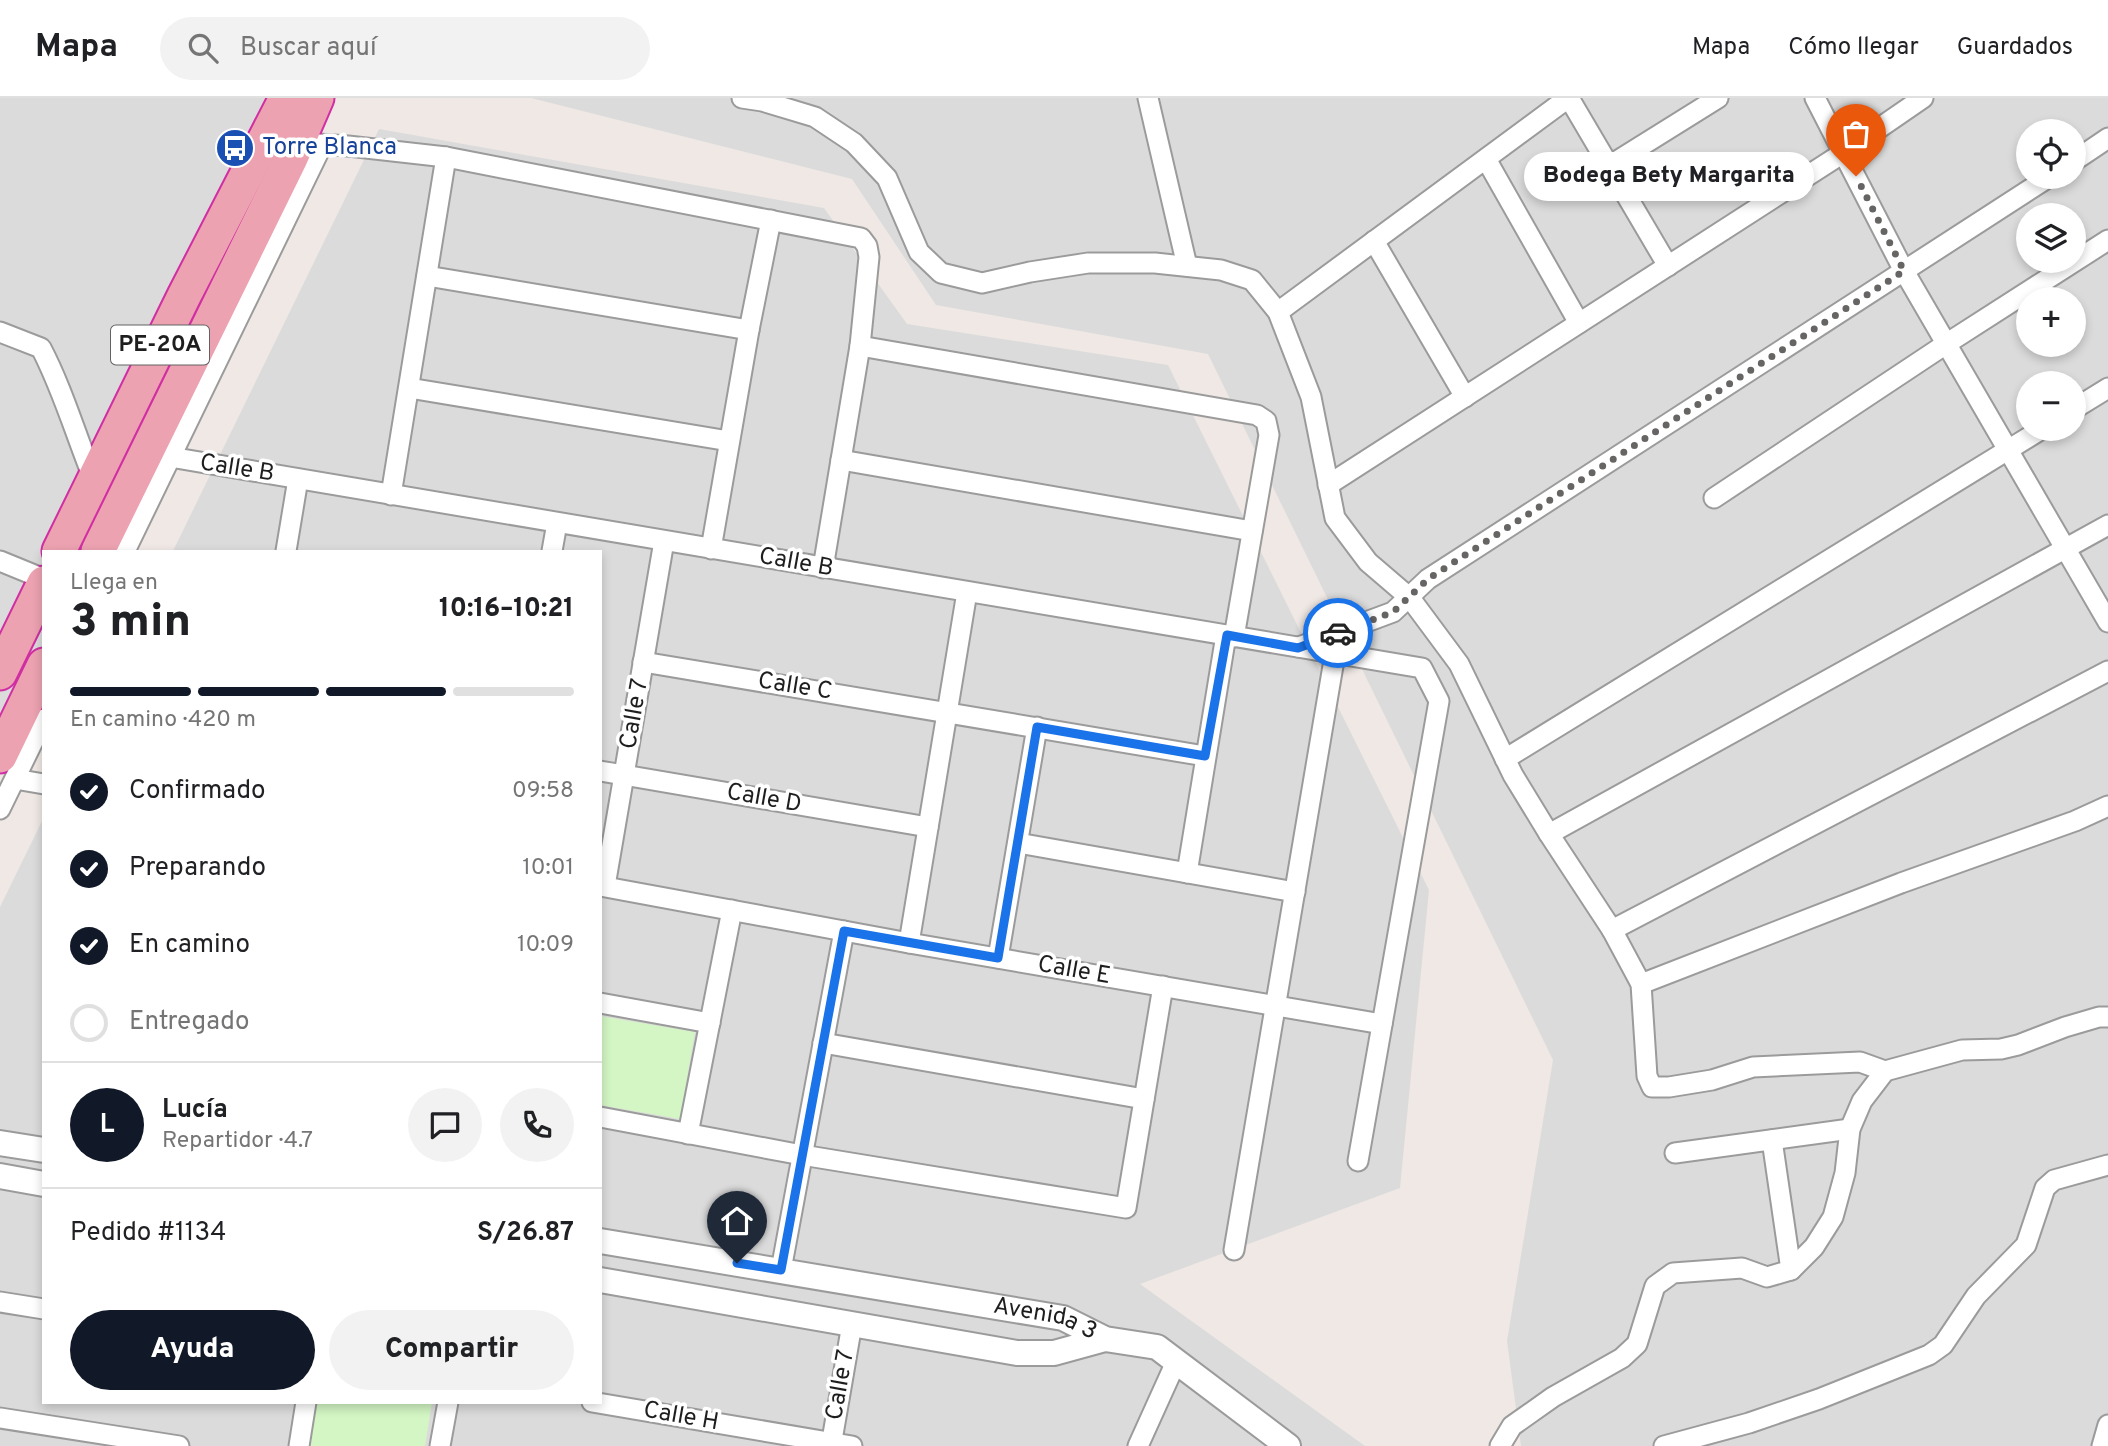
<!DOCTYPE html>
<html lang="es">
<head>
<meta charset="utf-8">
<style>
  :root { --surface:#fff; --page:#f2f2f2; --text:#202124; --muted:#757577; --line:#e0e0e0; --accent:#111827 }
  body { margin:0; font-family:Overpass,sans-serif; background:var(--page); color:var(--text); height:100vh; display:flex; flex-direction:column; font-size:26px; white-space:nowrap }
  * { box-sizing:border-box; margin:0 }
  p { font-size:23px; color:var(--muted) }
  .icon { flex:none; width:38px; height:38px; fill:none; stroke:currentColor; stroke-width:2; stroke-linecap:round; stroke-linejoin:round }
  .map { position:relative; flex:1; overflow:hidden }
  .panel { position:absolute; left:42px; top:452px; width:560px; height:854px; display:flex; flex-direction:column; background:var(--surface); border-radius:0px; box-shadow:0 4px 10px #0003 }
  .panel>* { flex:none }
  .controls { position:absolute; left:2016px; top:21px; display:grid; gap:14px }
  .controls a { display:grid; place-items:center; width:70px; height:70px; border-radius:50%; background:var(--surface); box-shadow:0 4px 10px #0003; font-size:35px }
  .pin { position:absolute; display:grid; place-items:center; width:60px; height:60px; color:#fff; margin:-72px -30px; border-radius:50% 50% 50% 0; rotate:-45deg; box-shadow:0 0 7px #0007 }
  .pin .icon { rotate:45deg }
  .courier { position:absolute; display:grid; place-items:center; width:70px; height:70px; margin:-35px; border:5px solid #1a73e8; border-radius:50%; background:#fff; color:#222; box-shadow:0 2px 9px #0007 }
  .bubble { position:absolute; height:49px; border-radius:24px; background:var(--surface); box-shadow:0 4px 10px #0003; font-size:23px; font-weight:800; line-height:49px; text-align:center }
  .overview em { font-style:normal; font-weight:800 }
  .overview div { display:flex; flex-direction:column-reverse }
  .overview { display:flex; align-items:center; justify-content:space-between; height:119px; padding:0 28px }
  h1 { font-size:46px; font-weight:800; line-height:52px }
  .bar { display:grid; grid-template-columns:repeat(4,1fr); gap:10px 7px; align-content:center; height:84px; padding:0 28px }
  .bar i { height:9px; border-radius:5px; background:var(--line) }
  .bar .active { background:var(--accent) }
  .bar p { grid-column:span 4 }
  .line { display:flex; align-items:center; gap:18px; padding:0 28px; border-top:2px solid var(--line) }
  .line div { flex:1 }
  .round { display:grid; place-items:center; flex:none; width:74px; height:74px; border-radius:37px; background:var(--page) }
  ol { padding:0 28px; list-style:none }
  li { display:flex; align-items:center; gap:21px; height:77px }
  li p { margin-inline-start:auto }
  li .icon { padding:7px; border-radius:50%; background:var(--accent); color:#fff; stroke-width:4 }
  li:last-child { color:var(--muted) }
  li i { width:38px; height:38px; border:4px solid var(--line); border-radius:50% }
  .action { display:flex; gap:14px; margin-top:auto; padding:14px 28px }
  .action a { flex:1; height:80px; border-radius:42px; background:var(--accent); color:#fff; font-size:28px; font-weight:800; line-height:80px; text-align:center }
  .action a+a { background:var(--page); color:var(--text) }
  header { display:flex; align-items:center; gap:42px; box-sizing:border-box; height:98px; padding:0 35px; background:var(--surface); border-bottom:2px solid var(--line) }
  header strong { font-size:33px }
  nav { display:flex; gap:38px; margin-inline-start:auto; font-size:24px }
  .search { width:490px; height:63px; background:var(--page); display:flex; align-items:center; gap:18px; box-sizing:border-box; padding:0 24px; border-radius:38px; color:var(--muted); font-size:26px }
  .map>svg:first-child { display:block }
  .residential { fill:#dcdbdc; fill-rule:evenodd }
  .park { fill:#d3f6c4 }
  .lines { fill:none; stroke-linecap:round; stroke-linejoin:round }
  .minor-casing { stroke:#9b9b9b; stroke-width:23 }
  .tertiary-casing { stroke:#9b9b9b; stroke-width:28 }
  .trunk-casing { stroke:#d02ea3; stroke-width:37 }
  .minor { stroke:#fff; stroke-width:19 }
  .tertiary { stroke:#fff; stroke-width:24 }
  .trunk { stroke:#eca2b0; stroke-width:33 }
  .done { stroke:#676564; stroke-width:7; stroke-dasharray:0 12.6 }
  .route { stroke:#1a73e8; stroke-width:9 }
  .labels { text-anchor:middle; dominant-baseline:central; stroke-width:7; stroke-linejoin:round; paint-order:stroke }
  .shield { fill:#fff; stroke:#626262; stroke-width:2 }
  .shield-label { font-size:23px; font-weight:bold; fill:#1e1e1e }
  .transit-label { font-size:24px; fill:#164399; stroke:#fff; text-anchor:start }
  .street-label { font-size:24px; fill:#1e1e1e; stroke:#fff }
</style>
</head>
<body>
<header>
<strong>Mapa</strong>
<div class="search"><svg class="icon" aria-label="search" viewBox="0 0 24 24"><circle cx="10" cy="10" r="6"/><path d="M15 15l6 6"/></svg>Buscar aquí</div>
<nav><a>Mapa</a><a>Cómo llegar</a><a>Guardados</a></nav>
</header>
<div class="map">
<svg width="2108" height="1348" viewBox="0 0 2108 1348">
  <rect width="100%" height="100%" fill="#efe8e5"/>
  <g class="residential">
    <path d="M0,0H283L232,143L88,453H44V548L0,643Z"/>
    <path d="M531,0H2108V1348H1521L1507,1243L1553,962L1208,256L936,207L852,81ZM2028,33H2074V79H2028ZM2028,117H2074V163H2028ZM2028,201H2074V247H2028ZM2028,285H2074V331H2028Z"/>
    <path d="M379,31L824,110L907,226L1168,267L1429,792L1400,1090L1140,1186L1365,1348H0V809L44,719V1304H600V453H173Z"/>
  </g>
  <g class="park">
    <path d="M600,918L695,934L680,1021L600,1007Z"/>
    <path d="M317,1304H432L425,1348H308Z"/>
  </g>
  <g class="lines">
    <defs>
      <g id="minor">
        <path d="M742,0L762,3L815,19L854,45L887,80L919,154L941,175L982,185L1030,174L1088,165H1155L1221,172L1252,182L1278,214L1311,299L1335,420L1368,464L1410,500L1459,566L1513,677L1549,736L1612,832L1641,886L1647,978L1652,989H1669L1712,982L1753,969L1860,964L1885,973"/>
        <path d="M1148,0L1187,168"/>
        <path d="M1569,0L1668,168"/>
        <path d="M1815,0L1904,173L2108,524"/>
        <path d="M289,44L348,48L446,59L861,140L867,148L869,159L860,248L823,470"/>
        <path d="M1486,61L1579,225"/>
        <path d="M2074,63L2108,40"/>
        <path d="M1609,68L1718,0"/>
        <path d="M1374,143L1465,299"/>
        <path d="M427,178L749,232"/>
        <path d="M1278,214L1568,0"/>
        <path d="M0,234L41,250C63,292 76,338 94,382"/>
        <path d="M860,248L1257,317L1266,323L1269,337L1234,539"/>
        <path d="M409,290L729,343"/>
        <path d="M2074,311L2108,290"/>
        <path d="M170,359L1422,570L1439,603L1358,1063"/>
        <path d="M841,362L1252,433"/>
        <path d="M1328,387L1843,55L1923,0"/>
        <path d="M391,397L446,59"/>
        <path d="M1714,400L1946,246L2108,142"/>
        <path d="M711,451L749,232L771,122"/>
        <path d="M125,453L322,47"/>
        <path d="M286,453L298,381"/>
        <path d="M552,453L557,425"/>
        <path d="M0,463L44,481"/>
        <path d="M1299,549L1393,514L1428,481L2049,79"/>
        <path d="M643,564L1205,658"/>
        <path d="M1505,661L2042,331"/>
        <path d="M600,673L928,729"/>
        <path d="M15,681L44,686"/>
        <path d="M0,711L44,621"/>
        <path d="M1549,736L2108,427"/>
        <path d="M1018,745L1295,794"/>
        <path d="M1187,775L1226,537"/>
        <path d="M600,788L909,845L1382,926"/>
        <path d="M605,788L664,443"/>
        <path d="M1612,832L2108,573"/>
        <path d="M909,845L967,494"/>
        <path d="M998,860L1037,629"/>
        <path d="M1641,886L1901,785L2075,723L2108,708"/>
        <path d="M600,905L710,925"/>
        <path d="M823,945L1144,1001"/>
        <path d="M600,1019L802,1057L1126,1110L1163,888"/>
        <path d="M688,1036L732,812"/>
        <path d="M1772,1042L1791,1172"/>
        <path d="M1675,1055L1850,1031"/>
        <path d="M1234,1152L1335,556"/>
        <path d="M781,1172L844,833"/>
        <path d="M0,1204L44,1211"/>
        <path d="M592,1304L852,1348"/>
        <path d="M0,1320L179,1348"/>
        <path d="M299,1348L306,1304"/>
        <path d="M440,1348L448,1304"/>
        <path d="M831,1348L852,1226"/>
        <path d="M1138,1348L1176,1264"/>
        <path d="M1500,1348L1512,1328L1553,1299L1622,1260L1637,1246L1655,1188L1673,1175L1742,1170L1767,1179L1791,1172L1814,1149L1833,1119L1845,1075L1850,1031L1862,1003L1885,973L1962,952L2001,951L2018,947L2065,929L2099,919H2108"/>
        <path d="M1664,1348L1749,1325L1819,1301L1929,1257L1943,1247L1976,1198L2026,1147L2045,1090L2054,1082L2108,1067"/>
        <path d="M2102,1348L2108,1327"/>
      </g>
      <g id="tertiary">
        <path d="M0,1045L44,1052"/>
        <path d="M0,1078L44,1086"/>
        <path id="s1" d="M600,1143L1063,1220L1105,1241L1157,1249L1288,1348"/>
        <path d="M600,1182L1017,1255H1054L1105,1241"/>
      </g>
      <g id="trunk">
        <path d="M59,453L184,198L286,0"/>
        <path d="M98,453L291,60L317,0"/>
        <path d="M0,575L44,485"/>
        <path d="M0,658L44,567"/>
      </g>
    </defs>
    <use href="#minor" class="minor-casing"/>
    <use href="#tertiary" class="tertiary-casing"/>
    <use href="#trunk" class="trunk-casing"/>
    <use href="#minor" class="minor"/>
    <use href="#tertiary" class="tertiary"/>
    <use href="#trunk" class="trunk"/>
  </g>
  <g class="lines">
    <path class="done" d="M1338,535L1393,514L1428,481L1904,173L1856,78"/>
    <path class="route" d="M737,1165L781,1172L844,833L998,860L1037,629L1205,658L1227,537L1298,550L1338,535"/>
  </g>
  <defs>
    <symbol id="bus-disc" viewBox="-11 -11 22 22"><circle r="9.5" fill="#1a4fb4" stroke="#fff"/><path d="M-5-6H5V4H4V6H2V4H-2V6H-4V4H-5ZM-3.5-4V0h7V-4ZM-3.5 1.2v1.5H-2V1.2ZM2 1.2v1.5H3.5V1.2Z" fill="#fff"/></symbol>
  </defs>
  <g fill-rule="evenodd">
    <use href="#bus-disc" x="213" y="28" width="44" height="44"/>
  </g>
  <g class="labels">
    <rect class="shield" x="111" y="227.5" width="98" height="39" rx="5"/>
    <g class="shield-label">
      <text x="160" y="247">PE-20A</text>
    </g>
    <g class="transit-label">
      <text x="262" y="50">Torre Blanca</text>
    </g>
    <g class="street-label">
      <text transform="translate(237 371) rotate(9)">Calle B</text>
      <text transform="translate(796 465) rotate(10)">Calle B</text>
      <text transform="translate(795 589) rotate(9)">Calle C</text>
      <text transform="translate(635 616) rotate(-80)">Calle 7</text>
      <text transform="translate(764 701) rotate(10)">Calle D</text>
      <text transform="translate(1074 873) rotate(10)">Calle E</text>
      <text stroke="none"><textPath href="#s1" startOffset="452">Avenida 3</textPath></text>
      <text transform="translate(841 1287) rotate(-80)">Calle 7</text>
      <text transform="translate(681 1319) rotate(10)">Calle H</text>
    </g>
  </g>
</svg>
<div class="controls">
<a><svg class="icon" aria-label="locate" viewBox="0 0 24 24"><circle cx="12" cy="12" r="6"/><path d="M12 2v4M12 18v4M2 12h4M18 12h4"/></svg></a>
<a><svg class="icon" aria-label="layers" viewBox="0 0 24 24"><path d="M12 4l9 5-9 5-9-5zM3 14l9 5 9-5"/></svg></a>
<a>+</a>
<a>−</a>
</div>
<div class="pin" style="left:1856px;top:78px;background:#ea580c"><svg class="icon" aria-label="bag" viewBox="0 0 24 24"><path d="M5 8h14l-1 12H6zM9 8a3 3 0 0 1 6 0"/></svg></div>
<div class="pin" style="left:737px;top:1165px;background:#1f2937"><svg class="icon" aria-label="home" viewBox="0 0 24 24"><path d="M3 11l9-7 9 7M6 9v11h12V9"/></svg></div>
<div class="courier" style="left:1338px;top:535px"><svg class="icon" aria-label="car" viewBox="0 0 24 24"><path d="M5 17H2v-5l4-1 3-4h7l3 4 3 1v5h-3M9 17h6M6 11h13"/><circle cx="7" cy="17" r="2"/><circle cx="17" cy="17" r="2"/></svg></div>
<div class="bubble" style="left:1524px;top:54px;width:290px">Bodega Bety Margarita</div>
<section class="panel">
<div class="overview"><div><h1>3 min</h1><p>Llega en</p></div><em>10:16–10:21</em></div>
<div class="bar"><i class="active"></i><i class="active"></i><i class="active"></i><i></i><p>En camino · 420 m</p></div>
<ol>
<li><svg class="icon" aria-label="check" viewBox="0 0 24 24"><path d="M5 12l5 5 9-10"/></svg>Confirmado<p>09:58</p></li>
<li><svg class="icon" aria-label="check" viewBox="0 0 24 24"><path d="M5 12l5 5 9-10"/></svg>Preparando<p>10:01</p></li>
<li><svg class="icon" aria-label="check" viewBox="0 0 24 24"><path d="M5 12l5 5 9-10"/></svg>En camino<p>10:09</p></li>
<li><i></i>Entregado</li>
</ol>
<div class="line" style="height:126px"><b class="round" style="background:var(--accent);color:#fff">L</b><div><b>Lucía</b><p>Repartidor · 4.7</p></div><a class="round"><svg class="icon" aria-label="chat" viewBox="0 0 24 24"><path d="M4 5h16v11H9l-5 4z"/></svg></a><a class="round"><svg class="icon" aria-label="phone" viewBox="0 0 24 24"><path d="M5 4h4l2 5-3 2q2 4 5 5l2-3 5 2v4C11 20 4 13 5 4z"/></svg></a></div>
<div class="line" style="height:91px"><div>Pedido #1134</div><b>S/26.87</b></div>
<div class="action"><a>Ayuda</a><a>Compartir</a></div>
</section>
</div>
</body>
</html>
